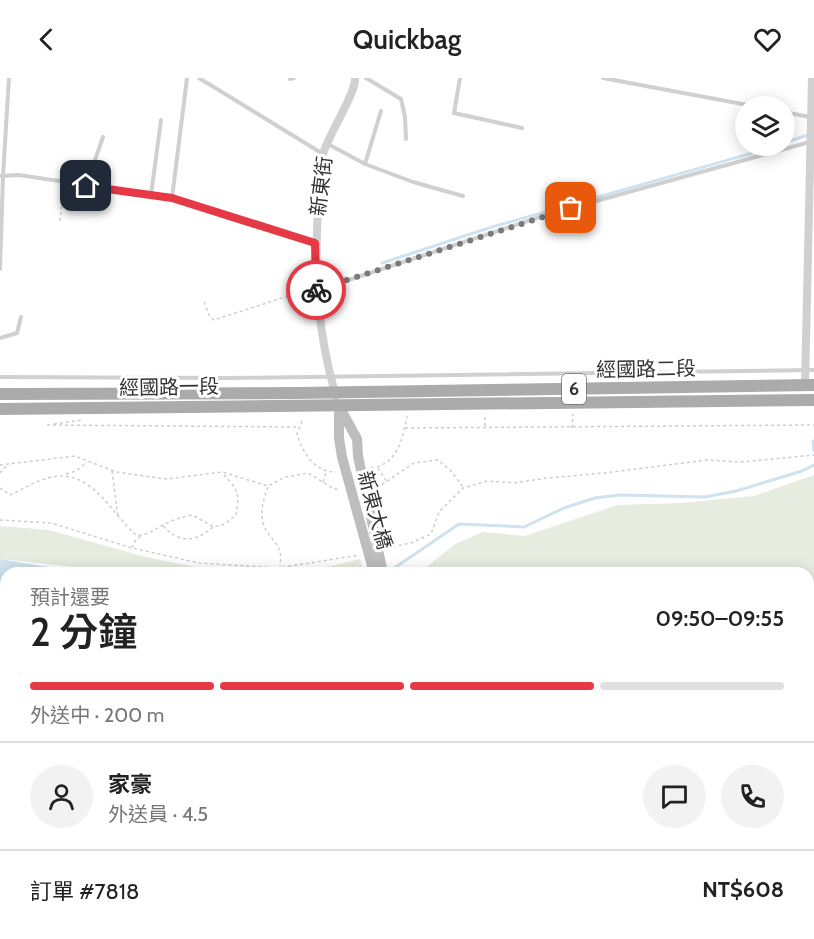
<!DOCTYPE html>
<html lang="zh-TW">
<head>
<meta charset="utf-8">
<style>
  :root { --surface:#fff; --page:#f2f2f2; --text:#222; --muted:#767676; --line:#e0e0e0; --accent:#e63946 }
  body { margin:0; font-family:Cabin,"Noto Sans TC",sans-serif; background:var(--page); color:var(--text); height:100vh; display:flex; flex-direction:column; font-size:22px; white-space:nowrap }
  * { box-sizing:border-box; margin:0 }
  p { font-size:20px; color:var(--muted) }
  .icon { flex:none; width:33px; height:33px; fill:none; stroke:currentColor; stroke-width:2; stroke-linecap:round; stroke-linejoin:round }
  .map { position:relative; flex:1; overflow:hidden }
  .details { position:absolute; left:0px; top:489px; width:814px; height:372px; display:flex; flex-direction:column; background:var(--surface); border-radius:18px 18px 0 0; box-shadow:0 3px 15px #0003 }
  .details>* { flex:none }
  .tools { position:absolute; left:735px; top:18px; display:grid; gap:12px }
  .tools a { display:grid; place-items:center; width:60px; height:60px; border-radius:50%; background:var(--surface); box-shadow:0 3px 15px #0003; font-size:30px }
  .pin { position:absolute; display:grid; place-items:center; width:51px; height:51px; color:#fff; margin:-26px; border-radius:12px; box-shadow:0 3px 9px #0006 }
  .courier { position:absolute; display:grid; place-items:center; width:60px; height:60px; margin:-30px; border:4px solid #e63946; border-radius:50%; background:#fff; color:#222; box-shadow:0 2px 8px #0007 }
  .headline em { font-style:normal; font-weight:600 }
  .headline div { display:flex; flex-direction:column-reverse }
  .headline { display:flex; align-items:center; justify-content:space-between; height:102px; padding:0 30px }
  h1 { font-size:39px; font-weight:600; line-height:45px }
  .bar { display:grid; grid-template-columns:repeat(4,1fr); gap:9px 6px; align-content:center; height:72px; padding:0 30px }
  .bar i { height:8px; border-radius:4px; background:var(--line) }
  .bar .selected { background:var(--accent) }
  .bar p { grid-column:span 4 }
  .line { display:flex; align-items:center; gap:15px; padding:0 30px; border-top:2px solid var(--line) }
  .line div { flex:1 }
  .round { display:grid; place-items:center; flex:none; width:63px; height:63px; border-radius:32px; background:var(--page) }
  header { display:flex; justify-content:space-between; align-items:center; height:78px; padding:0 30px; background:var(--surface); font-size:27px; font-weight:600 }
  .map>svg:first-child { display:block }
  .green { fill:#e6ecdf }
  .water { fill:#cfe2ee }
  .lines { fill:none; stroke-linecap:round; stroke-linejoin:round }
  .stream { stroke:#cfe2ee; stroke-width:3 }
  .path { stroke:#cdcdcd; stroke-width:1.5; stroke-dasharray:3 3; stroke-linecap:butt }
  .lane { stroke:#d0d0d0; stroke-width:4 }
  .street { stroke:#d0d0d0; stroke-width:8 }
  .secondary { stroke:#bdbdbd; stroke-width:10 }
  .primary { stroke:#ababab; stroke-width:12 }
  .done { stroke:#7a7a7a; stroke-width:6; stroke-dasharray:0 10.8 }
  .route { stroke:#e63946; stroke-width:8 }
  .labels { text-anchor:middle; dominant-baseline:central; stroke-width:6; stroke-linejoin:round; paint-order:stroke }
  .shield { fill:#fff; stroke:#707070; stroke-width:1.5 }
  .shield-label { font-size:18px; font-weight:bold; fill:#333 }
  .street-label { font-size:20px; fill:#333; stroke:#fff }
</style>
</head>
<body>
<header><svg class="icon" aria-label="back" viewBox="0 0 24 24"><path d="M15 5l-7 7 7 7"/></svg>Quickbag<svg class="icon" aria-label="heart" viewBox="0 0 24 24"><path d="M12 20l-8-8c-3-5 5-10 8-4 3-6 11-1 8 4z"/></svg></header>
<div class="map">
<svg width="814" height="861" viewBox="0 0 814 861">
  <rect width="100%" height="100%" fill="#fff"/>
  <g class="green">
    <path d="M814,397V520H809L808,495H419L455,466L483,454L525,458L618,427L680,425L754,418Z"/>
    <path d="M0,448L49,452L142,478L205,491L303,495L360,481L364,495H114L66,488L0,481Z"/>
  </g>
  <g class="water">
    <path d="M0,481L84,495H6V745L0,746Z"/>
    <path d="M808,520H814V761H809Z"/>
  </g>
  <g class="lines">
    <g class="stream">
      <path d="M784,65L808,57"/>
      <path d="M382,185L492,149L777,68"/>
      <path d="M813,363L814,373"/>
      <path d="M387,495L459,446L524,449L564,430L595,420L620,417L705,419L736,413L802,393L814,387"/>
    </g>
    <g class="path">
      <path d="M60,143L63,111"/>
      <path d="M204,224L209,237L214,242L307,212"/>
      <path d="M302,343L297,356C303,375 314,394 336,394"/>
      <path d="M54,346L82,342"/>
      <path d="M47,347L299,349"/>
      <path d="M485,348V338"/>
      <path d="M405,350L814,347"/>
      <path d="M572,350L573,336"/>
      <path d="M0,387L75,378L116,394L166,401L222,394L268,408L285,399L308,395L334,411H339"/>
      <path d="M371,390C397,387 403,361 407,338"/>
      <path d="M378,390L387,404"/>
      <path d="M112,393L118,439"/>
      <path d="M0,395L7,387"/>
      <path d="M66,396L76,393L87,384"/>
      <path d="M323,404L326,395"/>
      <path d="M268,409C263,423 258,438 266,452C275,466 283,469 280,488"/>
      <path d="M0,410L10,417C22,412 35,403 48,400C90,388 110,434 136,457C149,457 152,453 163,447C172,442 182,439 192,437L214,449L225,446L236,437C240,414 238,412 223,396"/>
      <path d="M377,410L414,385L438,382L451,393L463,409"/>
      <path d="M0,442L51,445L132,470L199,485L279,490L359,477"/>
      <path d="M163,448C180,466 195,464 213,449"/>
      <path d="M132,470L135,463L141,458"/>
      <path d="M387,470L411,465L431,456L439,434L463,410L487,403L514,405L547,400L604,395L707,382L741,384L814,377"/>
      <path d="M0,819L6,820"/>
      <path d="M808,838H814"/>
    </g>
    <g class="lane">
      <path d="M199,0L323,76"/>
      <path d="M366,0L401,21L405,39L406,61"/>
      <path d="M460,0L454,35L522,50"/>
      <path d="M603,0L753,28"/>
      <path d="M290,1L294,0"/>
      <path d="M784,34L810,39"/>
      <path d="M328,66L365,86L413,104L463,118"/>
      <path d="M365,86L381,33"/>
      <path d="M0,98L19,97L172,120L315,165"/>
      <path d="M86,108L103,59"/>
      <path d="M151,117L161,42"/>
      <path d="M172,120L187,0"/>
      <path d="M0,191L3,98L9,0"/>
      <path d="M318,212L549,136L810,64"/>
      <path d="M0,260L17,255L21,239"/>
      <path d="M0,299L228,300L814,292"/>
    </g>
    <g class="street">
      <path d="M805,307L812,0"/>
      <path d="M336,318C317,254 313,188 319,121C320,107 319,90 323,76C328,57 357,14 355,0"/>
    </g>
    <g class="secondary">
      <path d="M339,328L357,361L358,378L383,495"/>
      <path d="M339,331V360L342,379L374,495"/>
      <path d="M471,855L473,861"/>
      <path d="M479,855L481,861"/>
    </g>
    <g class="primary">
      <path d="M0,316L297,315L814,307"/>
      <path d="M0,331L814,322"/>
    </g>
  </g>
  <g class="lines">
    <path class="done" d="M316,212L571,130"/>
    <path class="route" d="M86,108L172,120L315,165L316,212"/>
  </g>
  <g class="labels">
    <rect class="shield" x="562" y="296" width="24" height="30" rx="4.5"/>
    <g class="shield-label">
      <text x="574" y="311">6</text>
    </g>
    <g class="street-label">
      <text transform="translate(321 108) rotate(-83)">新東街</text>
      <text transform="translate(646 291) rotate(-1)">經國路二段</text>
      <text transform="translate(169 309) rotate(-1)">經國路一段</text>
      <text transform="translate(375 432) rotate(75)">新東大橋</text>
    </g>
  </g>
</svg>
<div class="tools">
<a><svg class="icon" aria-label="layers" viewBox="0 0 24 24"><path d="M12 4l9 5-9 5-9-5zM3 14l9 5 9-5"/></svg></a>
</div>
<div class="pin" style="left:571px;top:130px;background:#ea580c"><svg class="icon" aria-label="bag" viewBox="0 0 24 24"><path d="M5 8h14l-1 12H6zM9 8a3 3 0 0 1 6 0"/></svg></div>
<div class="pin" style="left:86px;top:108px;background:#1f2937"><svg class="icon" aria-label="home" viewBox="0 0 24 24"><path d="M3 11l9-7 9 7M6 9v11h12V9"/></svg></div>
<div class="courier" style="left:316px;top:212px"><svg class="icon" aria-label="bike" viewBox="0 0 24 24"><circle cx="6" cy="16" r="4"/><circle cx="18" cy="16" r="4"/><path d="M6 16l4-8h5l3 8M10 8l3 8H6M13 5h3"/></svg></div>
<section class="details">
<div class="headline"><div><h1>2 分鐘</h1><p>預計還要</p></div><em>09:50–09:55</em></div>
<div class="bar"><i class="selected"></i><i class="selected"></i><i class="selected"></i><i></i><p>外送中 · 200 m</p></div>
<div class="line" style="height:108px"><a class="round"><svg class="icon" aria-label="person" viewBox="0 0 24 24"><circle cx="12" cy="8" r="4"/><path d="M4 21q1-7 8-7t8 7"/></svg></a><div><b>家豪</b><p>外送員 · 4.5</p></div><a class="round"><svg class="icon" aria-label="chat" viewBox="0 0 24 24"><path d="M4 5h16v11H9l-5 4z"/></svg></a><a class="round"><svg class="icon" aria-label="phone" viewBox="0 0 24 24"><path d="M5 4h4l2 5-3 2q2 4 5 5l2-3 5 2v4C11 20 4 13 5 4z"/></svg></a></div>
<div class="line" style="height:78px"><div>訂單 #7818</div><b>NT$608</b></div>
</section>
</div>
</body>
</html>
